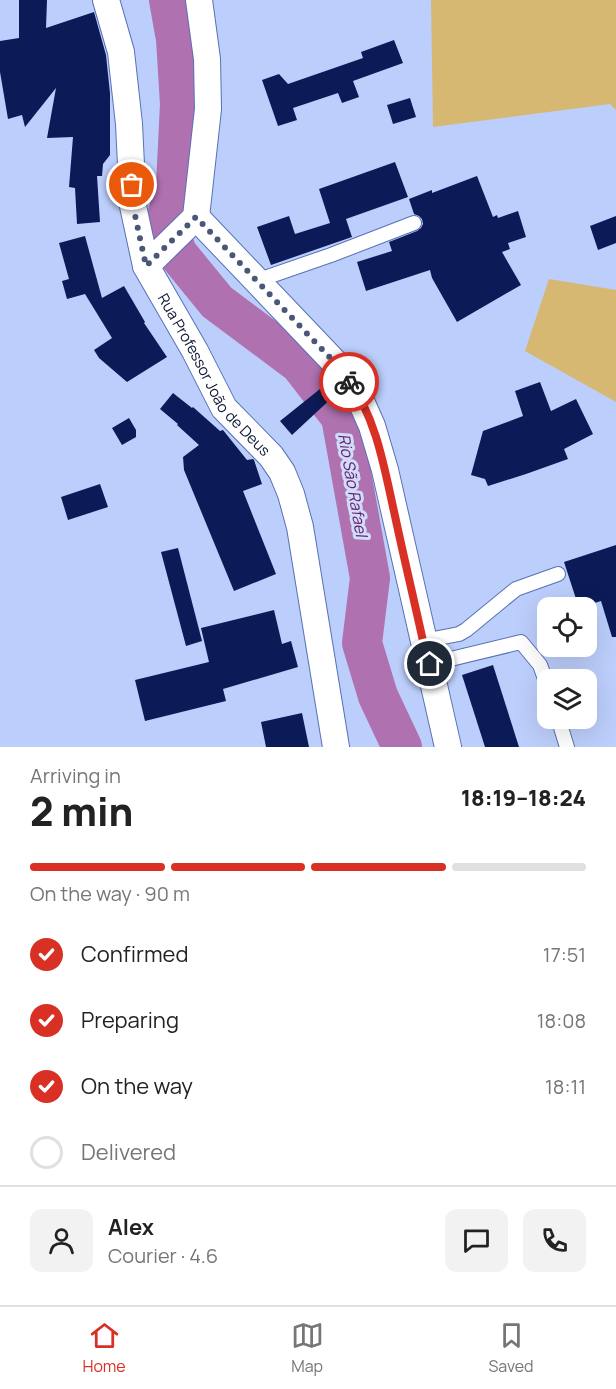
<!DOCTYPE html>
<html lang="en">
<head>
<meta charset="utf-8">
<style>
  :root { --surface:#fff; --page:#f2f2f2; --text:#222; --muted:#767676; --line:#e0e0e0; --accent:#d93025 }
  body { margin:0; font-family:Manrope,sans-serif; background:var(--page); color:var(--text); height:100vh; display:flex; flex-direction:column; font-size:22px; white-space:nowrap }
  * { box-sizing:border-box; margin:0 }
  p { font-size:20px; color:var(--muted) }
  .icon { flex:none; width:33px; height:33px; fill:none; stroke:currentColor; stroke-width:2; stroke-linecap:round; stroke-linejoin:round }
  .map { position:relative; height:747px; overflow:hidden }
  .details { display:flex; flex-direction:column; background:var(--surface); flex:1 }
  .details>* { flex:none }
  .tools { position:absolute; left:537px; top:597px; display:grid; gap:12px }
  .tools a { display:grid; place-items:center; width:60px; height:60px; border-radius:12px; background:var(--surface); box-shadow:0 6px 24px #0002; font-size:30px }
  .pin { position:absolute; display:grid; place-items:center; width:51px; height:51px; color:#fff; margin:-26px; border:3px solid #fff; border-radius:50%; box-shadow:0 2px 6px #0007 }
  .courier { position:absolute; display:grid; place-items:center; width:60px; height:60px; margin:-30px; border:4px solid #d93025; border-radius:50%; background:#fff; color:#222; box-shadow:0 2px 8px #0007 }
  .head em { font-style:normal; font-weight:800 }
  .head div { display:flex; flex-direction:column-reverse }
  .head { display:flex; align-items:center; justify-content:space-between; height:102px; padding:0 30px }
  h1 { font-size:39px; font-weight:800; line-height:45px }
  .bar { display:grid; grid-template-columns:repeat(4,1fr); gap:9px 6px; align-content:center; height:72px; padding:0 30px }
  .bar i { height:8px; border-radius:4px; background:var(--line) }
  .bar .current { background:var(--accent) }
  .bar p { grid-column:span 4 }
  .line { display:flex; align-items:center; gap:15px; padding:0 30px; border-top:2px solid var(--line) }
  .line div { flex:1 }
  .round { display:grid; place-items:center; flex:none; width:63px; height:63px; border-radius:12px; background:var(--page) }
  ol { padding:0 30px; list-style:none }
  li { display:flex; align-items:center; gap:18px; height:66px }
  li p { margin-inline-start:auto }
  li .icon { padding:6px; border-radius:50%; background:var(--accent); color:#fff; stroke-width:4 }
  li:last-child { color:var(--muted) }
  li i { width:33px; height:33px; border:3px solid var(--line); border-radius:50% }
  .dock { display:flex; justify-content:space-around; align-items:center; height:84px; border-top:2px solid var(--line); background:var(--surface); font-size:16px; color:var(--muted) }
  .dock a { display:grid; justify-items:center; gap:3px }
  .dock .current { color:var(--accent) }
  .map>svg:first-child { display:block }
  .green { fill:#d6b872 }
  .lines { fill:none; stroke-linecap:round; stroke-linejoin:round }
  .river { stroke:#af71af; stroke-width:40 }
  .building { fill:#0c1b57 }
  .service-casing { stroke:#5771b4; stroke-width:16 }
  .minor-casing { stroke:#5771b4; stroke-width:28 }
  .service { stroke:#fff; stroke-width:14 }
  .minor { stroke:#fff; stroke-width:26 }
  .done { stroke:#4a5778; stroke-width:6; stroke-dasharray:0 10.8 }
  .route { stroke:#d93025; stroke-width:8 }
  .labels { text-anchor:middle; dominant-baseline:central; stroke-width:6; stroke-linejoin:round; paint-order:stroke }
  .street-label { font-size:15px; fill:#0d1732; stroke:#cfdcfa }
  .water-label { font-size:16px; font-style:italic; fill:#671b69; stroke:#cfdcfa }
</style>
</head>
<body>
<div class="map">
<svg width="616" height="747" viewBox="0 0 616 747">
  <rect width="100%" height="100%" fill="#bccefb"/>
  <g class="green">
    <path d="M431,0H616V110L610,104L433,127Z"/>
    <path d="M549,279L616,290V402L525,351Z"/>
  </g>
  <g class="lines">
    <path class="river" d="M169,0L176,39L180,104L176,185L166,220L177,253L217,302L300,364L341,417L370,578L362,643L378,696L402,747"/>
  </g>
  <g class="building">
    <path d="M19,0H47L46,28L94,12L106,55L110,93V155L103,164L102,176H97L100,222L77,224L75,188L69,187L73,137L47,138L56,88L25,127L22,115L8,119L0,72V41L19,38Z"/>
    <path d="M394,40L403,63L353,81L359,97L342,103L338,93L293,108L297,120L278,126L262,80L279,74L288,84L363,58L361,52Z"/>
    <path d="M410,98L416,117L393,124L387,105Z"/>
    <path d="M395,162L408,197L346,219L352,237L271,265L257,227L289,216L295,234L330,223L319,189Z"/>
    <path d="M477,176L493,217L497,215L498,218L518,211L526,237L508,243L510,249L502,252L521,285L457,322L432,278L430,270L366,291L357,262L392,251L389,242L417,231L421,228L423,224L422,219L419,216L414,214L409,199L432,190V193Z"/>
    <path d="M616,216V243L598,250L590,226Z"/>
    <path d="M85,236L102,298L124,286L145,322L144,323L167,357L127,382L99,358L94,350L112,338L85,294L67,299L62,281L69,279L59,243Z"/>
    <path d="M540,382L551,411L576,399L593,434L564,449L568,459L526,474L488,486L485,479L471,475L483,431L523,416L515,391Z"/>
    <path d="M325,385L335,395L292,435L280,421Z"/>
    <path d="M173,393L192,408L193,407L220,431L223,430L247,460L253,459L254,460L262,484L243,491L276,574L234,591L184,470L183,457L199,445L177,425L178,424L160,409Z"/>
    <path d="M129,418L136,430V437L122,445L112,428Z"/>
    <path d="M100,484L108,507L68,520L61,497Z"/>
    <path d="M616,545V637H612L601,601L579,608L564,562Z"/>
    <path d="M178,548L202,641L186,646L161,552Z"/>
    <path d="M274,610L282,644L291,641L298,667L223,689L226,701L145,721L135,680L209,662L201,628Z"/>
    <path d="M493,665L519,747H485L462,675Z"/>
    <path d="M302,713L309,747H266L261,722Z"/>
  </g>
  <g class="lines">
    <defs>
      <g id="service">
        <path d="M256,281L331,255L414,223"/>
        <path d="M423,641L459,634L466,630L516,589L558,574"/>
        <path d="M430,664L521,642L540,665L548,687"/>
        <path d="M558,718L567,747"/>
      </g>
      <g id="minor">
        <path id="s1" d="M106,0L121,52L129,124L133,206L146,266L195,351L224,408L271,456L282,472L291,494L300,527L336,747"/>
        <path d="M199,0L207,59L208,109L196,217L337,365L356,390L372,426L385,470L448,747"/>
        <path d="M146,266L196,217"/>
      </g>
    </defs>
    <use href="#service" class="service-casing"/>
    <use href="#minor" class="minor-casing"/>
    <use href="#service" class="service"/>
    <use href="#minor" class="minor"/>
  </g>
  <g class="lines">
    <path class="done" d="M132,185L133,206L146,266L196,217L337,365L349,382"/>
    <path class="route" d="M349,382C377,418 385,472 395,516C404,558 414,600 423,641L430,664"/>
  </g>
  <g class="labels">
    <g class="street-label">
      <text stroke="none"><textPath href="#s1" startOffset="399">Rua Professor João de Deus</textPath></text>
    </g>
    <g class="water-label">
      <text transform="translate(353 485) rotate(80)">Rio São Rafael</text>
    </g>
  </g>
</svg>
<div class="tools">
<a><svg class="icon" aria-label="locate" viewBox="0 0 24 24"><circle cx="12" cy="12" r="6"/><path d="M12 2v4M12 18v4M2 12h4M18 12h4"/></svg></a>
<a><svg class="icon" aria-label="layers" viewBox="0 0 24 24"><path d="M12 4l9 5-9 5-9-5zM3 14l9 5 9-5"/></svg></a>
</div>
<div class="pin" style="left:132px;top:185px;background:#ea580c"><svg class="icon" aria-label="bag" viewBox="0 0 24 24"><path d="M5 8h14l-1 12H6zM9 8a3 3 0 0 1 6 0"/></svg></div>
<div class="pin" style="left:430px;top:664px;background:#1f2937"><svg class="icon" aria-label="home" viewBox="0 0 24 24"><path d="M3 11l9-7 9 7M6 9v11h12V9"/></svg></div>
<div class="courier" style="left:349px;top:382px"><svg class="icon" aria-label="bike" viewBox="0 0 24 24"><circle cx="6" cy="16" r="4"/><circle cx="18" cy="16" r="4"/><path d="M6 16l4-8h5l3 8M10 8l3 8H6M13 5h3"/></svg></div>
</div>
<section class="details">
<div class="head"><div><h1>2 min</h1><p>Arriving in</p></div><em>18:19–18:24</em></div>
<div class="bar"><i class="current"></i><i class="current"></i><i class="current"></i><i></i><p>On the way · 90 m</p></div>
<ol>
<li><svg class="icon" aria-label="check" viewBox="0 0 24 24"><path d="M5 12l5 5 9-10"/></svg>Confirmed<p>17:51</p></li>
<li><svg class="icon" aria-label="check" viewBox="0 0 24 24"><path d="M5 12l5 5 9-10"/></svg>Preparing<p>18:08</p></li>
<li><svg class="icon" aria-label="check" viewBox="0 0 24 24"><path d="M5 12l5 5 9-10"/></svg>On the way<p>18:11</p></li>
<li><i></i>Delivered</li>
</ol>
<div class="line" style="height:108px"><a class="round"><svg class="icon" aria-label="person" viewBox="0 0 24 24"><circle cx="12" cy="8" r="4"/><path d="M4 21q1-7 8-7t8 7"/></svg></a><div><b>Alex</b><p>Courier · 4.6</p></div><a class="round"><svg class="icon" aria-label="chat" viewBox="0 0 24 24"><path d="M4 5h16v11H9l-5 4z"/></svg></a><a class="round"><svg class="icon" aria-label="phone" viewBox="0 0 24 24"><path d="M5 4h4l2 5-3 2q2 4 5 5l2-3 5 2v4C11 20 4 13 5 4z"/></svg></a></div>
</section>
<nav class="dock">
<a class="current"><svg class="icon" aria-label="home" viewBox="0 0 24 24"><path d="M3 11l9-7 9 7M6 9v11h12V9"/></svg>Home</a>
<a><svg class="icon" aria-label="map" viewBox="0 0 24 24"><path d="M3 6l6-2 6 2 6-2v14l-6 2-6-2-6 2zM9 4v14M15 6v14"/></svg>Map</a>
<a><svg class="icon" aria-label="saved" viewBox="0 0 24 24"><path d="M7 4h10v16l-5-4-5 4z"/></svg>Saved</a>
</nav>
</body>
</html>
